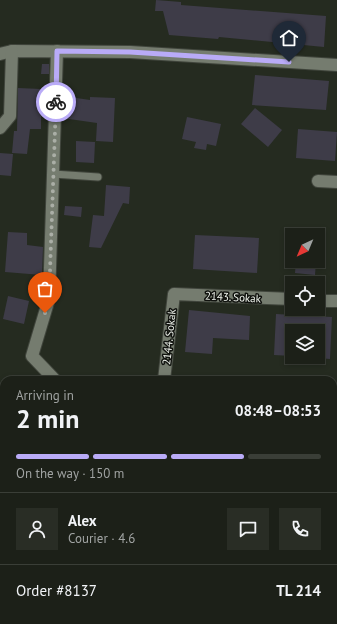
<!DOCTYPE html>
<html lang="en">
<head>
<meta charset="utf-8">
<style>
  :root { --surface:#1c2018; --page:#292d25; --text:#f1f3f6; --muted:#a0a3a2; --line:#3a3e37; --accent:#b9abf7 }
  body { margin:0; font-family:"PT Sans",sans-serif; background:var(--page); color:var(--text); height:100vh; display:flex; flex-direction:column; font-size:15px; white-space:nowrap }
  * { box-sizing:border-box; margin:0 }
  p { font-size:13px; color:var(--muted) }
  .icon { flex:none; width:22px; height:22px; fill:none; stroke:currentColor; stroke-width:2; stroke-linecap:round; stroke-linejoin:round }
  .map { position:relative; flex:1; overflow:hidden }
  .drawer { position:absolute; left:0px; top:376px; width:337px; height:248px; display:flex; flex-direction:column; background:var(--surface); border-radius:12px 12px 0 0; box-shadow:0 2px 6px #0003,0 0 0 1px var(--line) }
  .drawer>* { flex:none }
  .needle { width:26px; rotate:224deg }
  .buttons { position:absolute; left:285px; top:228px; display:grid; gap:8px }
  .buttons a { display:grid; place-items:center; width:40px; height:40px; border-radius:0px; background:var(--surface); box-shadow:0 2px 6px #0003,0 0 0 1px var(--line); font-size:20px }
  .pin { position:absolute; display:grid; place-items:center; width:34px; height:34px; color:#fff; margin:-41px -17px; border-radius:50% 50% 50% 0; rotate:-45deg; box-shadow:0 0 4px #0007 }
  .pin .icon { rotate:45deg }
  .courier { position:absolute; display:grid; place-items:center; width:40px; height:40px; margin:-20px; border:3px solid #b9abf7; border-radius:50%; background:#fff; color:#222; box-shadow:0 1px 5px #0007 }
  .headline em { font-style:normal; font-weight:800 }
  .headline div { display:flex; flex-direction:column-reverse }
  .headline { display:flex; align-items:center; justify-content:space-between; height:68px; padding:0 16px }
  h1 { font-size:26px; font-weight:800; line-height:30px }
  .bar { display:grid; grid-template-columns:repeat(4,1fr); gap:6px 4px; align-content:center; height:48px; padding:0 16px }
  .bar i { height:5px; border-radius:3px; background:var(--line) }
  .bar .current { background:var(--accent) }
  .bar p { grid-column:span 4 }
  .line { display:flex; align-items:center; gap:10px; padding:0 16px; border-top:1px solid var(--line) }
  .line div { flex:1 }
  .round { display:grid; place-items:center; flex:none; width:42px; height:42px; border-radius:0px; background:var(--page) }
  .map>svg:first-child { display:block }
  .building { fill:#3e3c48 }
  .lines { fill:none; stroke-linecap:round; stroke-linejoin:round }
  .lane-casing { stroke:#40453c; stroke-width:9 }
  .street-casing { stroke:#40453c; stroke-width:14 }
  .secondary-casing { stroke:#40453c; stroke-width:14 }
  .lane { stroke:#757c6f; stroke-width:7 }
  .street { stroke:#757c6f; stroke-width:12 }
  .secondary { stroke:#757c6f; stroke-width:12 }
  .done { stroke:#aaaea6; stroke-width:4; stroke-dasharray:0 7.2 }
  .route { stroke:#b9abf7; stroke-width:5 }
  .labels { text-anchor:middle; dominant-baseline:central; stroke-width:3; stroke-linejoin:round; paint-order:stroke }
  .street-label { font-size:11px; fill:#f1f5ee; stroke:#10120e }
</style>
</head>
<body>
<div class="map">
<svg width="337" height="624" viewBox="0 0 337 624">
  <rect width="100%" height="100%" fill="#252b20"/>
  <g class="building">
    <path d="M156,0L181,2V5L326,16L324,47L219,37L218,39L169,35L163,11H155Z"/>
    <path d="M42,64H49V74H41Z"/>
    <path d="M255,75L329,81L326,110L252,105Z"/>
    <path d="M18,88L41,89V129H30L27,154L12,153L14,131H17Z"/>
    <path d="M63,96L90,100V97L115,98L113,142L96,141L97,123L62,118Z"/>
    <path d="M255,108L282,130L268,147L241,124Z"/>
    <path d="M187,117L221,124L216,146L207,144L206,150L194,148L196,142L182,139Z"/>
    <path d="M298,129L337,132L335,161L296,158Z"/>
    <path d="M76,141L95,142L94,163L76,162Z"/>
    <path d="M0,153L13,154L11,176L0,175Z"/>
    <path d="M106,185L130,187L129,204L123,203L101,248L89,247L93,215L104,216Z"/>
    <path d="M65,206L82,207L81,217L64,215Z"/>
    <path d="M8,232L27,233V245L43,247L42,275L5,272Z"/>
    <path d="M195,235L259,238L257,273L193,269Z"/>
    <path d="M296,261H316L315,275L295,273Z"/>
    <path d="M8,296L29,301L24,324L3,319Z"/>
    <path d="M189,310L250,316L249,340L213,338L212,354L185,352Z"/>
    <path d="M276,314L332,317L330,359L318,358V331H292V356L274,355Z"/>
  </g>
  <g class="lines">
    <defs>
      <path id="lane" d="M53,174L98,177"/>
      <g id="street">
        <path d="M0,54L12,51L130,52L337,65"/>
        <path d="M0,128L10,116L12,51"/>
        <path d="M318,181L337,182"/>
        <path d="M318,301H337"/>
        <path d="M55,380L32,356L49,299L57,51"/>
        <path d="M164,380L174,294L292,299"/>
        <path d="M333,453H337"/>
        <path d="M0,582L4,583"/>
        <path d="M333,602H337"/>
      </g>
      <g id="secondary">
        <path d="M0,464L4,455"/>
        <path d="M0,473L4,479L0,524"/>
      </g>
    </defs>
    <use href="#lane" class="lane-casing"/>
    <use href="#street" class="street-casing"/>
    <use href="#secondary" class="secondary-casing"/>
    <use href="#lane" class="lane"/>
    <use href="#street" class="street"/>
    <use href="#secondary" class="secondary"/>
  </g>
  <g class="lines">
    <path class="done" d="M45,313L49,299L56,102"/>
    <path class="route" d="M56,102L57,51L130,52L289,62"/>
  </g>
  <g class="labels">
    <g class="street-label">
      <text transform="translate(233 297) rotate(3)">2143. Sokak</text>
      <text transform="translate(169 337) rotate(-84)">2144. Sokak</text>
    </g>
  </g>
</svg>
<div class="buttons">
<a><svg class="needle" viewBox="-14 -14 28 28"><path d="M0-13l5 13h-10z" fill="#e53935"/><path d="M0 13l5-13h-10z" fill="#a0a3a2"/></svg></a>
<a><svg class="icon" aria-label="locate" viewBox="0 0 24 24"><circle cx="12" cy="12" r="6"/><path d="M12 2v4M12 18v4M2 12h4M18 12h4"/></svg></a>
<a><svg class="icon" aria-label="layers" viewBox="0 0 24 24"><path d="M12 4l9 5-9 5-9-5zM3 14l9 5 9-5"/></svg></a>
</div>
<div class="pin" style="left:45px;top:313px;background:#ea580c"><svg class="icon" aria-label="bag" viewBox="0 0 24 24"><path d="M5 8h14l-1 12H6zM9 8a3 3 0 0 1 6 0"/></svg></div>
<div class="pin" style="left:289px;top:62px;background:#1f2937"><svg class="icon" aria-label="home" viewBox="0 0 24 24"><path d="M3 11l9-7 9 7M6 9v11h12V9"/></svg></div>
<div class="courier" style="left:56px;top:102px"><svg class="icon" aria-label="bike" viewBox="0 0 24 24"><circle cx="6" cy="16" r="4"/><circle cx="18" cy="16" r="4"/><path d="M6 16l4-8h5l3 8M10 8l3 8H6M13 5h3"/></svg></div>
<section class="drawer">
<div class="headline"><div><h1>2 min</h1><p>Arriving in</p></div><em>08:48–08:53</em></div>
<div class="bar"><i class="current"></i><i class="current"></i><i class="current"></i><i></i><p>On the way · 150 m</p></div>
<div class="line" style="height:72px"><a class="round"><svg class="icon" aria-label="person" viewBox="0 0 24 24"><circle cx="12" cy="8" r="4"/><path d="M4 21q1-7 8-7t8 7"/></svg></a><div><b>Alex</b><p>Courier · 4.6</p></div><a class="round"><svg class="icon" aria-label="chat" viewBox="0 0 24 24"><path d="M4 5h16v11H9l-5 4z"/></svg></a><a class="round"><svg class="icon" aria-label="phone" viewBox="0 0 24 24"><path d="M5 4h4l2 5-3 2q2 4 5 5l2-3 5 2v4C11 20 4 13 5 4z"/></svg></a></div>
<div class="line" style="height:52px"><div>Order #8137</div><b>TL 214</b></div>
</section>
</div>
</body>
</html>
